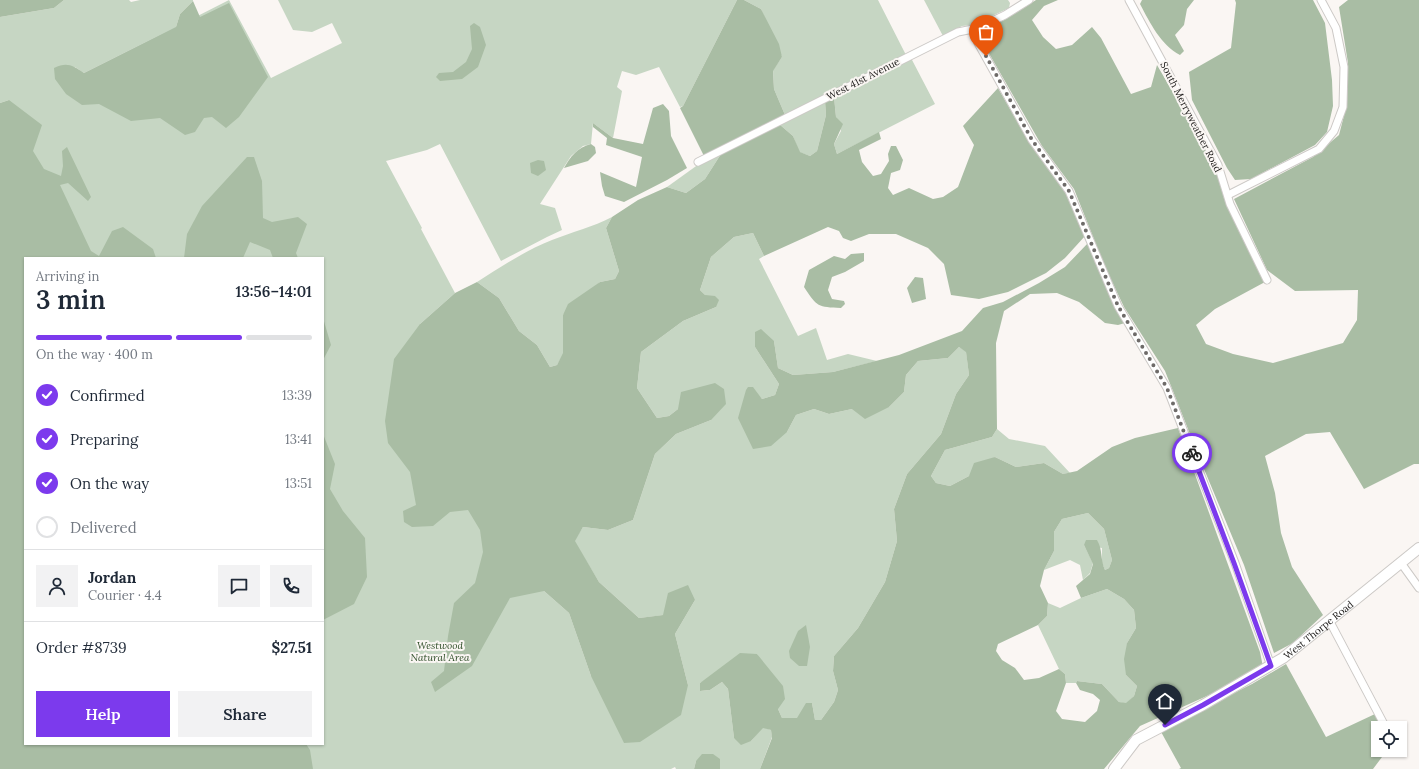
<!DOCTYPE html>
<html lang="en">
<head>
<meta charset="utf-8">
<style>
  :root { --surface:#fff; --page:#f2f2f3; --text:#1f2937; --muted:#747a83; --line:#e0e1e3; --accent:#7c3aed }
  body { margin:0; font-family:Lora,serif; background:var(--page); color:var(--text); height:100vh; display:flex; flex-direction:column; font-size:15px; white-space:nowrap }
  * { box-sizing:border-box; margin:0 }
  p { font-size:13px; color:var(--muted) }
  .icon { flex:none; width:22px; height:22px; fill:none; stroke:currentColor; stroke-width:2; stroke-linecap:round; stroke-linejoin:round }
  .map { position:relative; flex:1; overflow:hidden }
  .sheet { position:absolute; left:24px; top:257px; width:300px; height:488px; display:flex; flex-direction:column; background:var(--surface); border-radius:0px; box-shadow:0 1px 3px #0004 }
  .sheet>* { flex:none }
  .controls { position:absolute; left:1371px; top:721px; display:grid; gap:8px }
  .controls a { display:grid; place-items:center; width:36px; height:36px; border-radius:0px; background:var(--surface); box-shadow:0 1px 3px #0004; font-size:20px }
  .pin { position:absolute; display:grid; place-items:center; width:34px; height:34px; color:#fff; margin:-41px -17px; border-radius:50% 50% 50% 0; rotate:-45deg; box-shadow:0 0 4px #0007 }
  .pin .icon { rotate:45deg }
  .courier { position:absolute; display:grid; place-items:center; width:40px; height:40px; margin:-20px; border:3px solid #7c3aed; border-radius:50%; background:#fff; color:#222; box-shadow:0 1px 5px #0007 }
  .headline em { font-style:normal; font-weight:600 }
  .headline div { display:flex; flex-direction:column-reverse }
  .headline { display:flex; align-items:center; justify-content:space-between; height:68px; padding:0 12px }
  h1 { font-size:26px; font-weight:600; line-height:30px }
  .bar { display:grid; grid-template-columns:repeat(4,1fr); gap:6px 4px; align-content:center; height:48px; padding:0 12px }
  .bar i { height:5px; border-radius:3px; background:var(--line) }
  .bar .active { background:var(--accent) }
  .bar p { grid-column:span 4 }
  .line { display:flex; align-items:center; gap:10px; padding:0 12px; border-top:1px solid var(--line) }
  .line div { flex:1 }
  .round { display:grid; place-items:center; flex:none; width:42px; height:42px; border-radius:0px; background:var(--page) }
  ol { padding:0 12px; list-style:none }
  li { display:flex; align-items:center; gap:12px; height:44px }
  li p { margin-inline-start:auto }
  li .icon { padding:4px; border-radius:50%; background:var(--accent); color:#fff; stroke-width:4 }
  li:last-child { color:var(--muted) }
  li i { width:22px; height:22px; border:2px solid var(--line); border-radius:50% }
  .button { display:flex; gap:8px; margin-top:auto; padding:8px 12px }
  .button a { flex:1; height:46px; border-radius:0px; background:var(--accent); color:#fff; font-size:16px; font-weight:600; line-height:46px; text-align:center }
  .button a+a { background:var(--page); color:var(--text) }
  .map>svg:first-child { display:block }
  .green { fill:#c6d6c3 }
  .forest { fill:#a9bda4; fill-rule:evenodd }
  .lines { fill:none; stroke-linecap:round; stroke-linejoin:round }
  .street-casing { stroke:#ccc9c6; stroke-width:9 }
  .secondary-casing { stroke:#ccc9c6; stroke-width:12 }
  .street { stroke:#fff; stroke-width:7 }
  .secondary { stroke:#fff; stroke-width:10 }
  .done { stroke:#6e6b69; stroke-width:4; stroke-dasharray:0 7.2 }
  .route { stroke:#7c3aed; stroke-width:5 }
  .labels { text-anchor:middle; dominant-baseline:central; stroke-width:4; stroke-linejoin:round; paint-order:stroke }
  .street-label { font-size:10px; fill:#22201f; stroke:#faf6f3 }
  .park-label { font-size:10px; font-style:italic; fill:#2f4e28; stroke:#faf6f3 }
</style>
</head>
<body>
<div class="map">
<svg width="1419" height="769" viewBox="0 0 1419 769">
  <rect width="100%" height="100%" fill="#faf6f3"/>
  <g class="green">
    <path d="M64,0H129L131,2L140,0H193V1L180,14L176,27L84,73L75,67L60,86L229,0L271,78L342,43L332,23L312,32L293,30L278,0H737L683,106L680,107L659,67L636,75L622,71L617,87L622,91L613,138L593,123L591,144L583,146L571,156L540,204L555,208L562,230L547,237L501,261L440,144L427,150L386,161L422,228L421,229L455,293L420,324L544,591L569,613L591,676L688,685L675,634L695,600L664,615L639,618L599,582L574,541L583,527L608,530L633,520L655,454L676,434L711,420L678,409L669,416L657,418L637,388L641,352L683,321L716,307L700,290L711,257L734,237L753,233L764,256L759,259L798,336L816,328L827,360L848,354L877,361L833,372L793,375L778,368L774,341L755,347L779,384L775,395L762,399L748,387L787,432L796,415L814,409L829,414L852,409L889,407L904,392L906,375L918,361L948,358L959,347L966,351L969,375L956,394L941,434L907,474L894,509L897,541L885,582L858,628L834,656L833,671L838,690L834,702L821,720H815L812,703L797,719L782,718L778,709L757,654L700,683L701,691L710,690L722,682L728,689L734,738L751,741L763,727L771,730L772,737L760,769H720V759L696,761L694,769H676L675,767L671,769H238L225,744H323V258H25L0,116L9,100L0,103V17L54,8Z"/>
    <path d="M744,0H878L906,55L785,115L774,89L773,70L782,57L761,9Z"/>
    <path d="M924,0H1008L1010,3L1009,8L973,25L962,26L943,36Z"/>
    <path d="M911,58L935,104L837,154L834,144L841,131L836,117L834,97Z"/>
    <path d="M825,101L826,115L817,151L810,156L799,152L793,136L779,124Z"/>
    <path d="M721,154L705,179L686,193L667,187L699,164Z"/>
    <path d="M612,217L606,228L619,271L615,279L600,282L563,315L564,353L557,365L550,367L537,345L519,331L499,298L477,282C501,267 526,250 552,240C572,232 593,227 612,217Z"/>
    <path d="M997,429L1009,439L1045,446L1070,473L1063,474L1044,463L1016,467L995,457L969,476L950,486L936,483L931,476L945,450L992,437Z"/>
    <path d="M1088,513L1104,529L1112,560L1109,568L1105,570L1102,563V548L1084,545L1093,563L1090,573L1083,580L1080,565L1070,560L1044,570L1054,551V532L1062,519Z"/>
    <path d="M1107,589L1124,599L1134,610L1136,628L1127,643L1126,675L1137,686L1134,696L1126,704L1119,702L1102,684L1077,681L1076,683H1066L1065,674L1059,669L1038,625L1047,616L1048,603L1060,608L1081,598Z"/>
  </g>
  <g class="forest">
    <path d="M0,0H64L54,8L0,17Z"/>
    <path d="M737,0H744L761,9L779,44L782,57L773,71L774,89L785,115L704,156L680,108L683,106Z"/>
    <path d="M1036,0H1058L1044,6L1032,20L1043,37L1056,49L1072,45L1092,27L1101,38L1131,94L1151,87L1157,65L1214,163L1224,198L1265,282L1215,309L1196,325L1206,344L1233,354L1273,363L1343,343L1357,320L1358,290L1295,291L1267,270L1234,199L1313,157L1339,135L1347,104L1348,63L1339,7L1348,0H1419V464H1414L1364,489L1330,432L1306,434L1265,456L1275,493L1281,533L1292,567L1323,615L1293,643L1274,653L1244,565L1199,457L1165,371L1124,307L1105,267L1074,189L1042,146L987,50L980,34L986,29L1006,19Z"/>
    <path d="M1142,0H1194L1187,9L1184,25L1175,35L1184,51L1180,55C1161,45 1150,23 1140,4Z"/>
    <path d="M1235,0H1313L1325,23L1332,80L1333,106L1327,132L1315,145L1251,179L1235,180L1227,168L1192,100L1189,72L1231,48L1236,3Z"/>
    <path d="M193,1L200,17L229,3L268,77L239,117L226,128L212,117L204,118L195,132L185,135L160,118L131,121L99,104L82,105L66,94L55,79L54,68C67,62 72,65 84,73L176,27L180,14Z"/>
    <path d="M474,23L480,27L486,45L478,67L462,79L440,81L436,77L439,73L453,72L466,62L472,49L470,26Z"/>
    <path d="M998,88L1030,144L1065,192L1085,236L1065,258L1046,273L1008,292L979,299L951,295L944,264L928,248L896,234H869L851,241L843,238L839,231L828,227L764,256L753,233L734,237L711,257L700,290L705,295L715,296L719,300L716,307L683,321L641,352L637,388L657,418L669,416L678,409L681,392L715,383L724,389L726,404L711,420L676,434L655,454L633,520L608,530L583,527L575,541L599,582L639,618L663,615L668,593L688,585L695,600L675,634L688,685L681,715L640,742L624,743L591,676L569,613L544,591L510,598L472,666L435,692L431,682L444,671L448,636L454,603L475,583L483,552L480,530L468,510L450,512L433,526L412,527L404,522L403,511L416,505L410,472L388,443L385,421L394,359L420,324L455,293L477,282L499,298L519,331L537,345L550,367L557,365L563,353V315L568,304L600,282L615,279L619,271L606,228L612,217L638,200L667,187L686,193L705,179L721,154L779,124L793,136L800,152L810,156L817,151L826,115L825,101L834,97L836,117L843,124L834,144L837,154L879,132L881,139L859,150L862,162L873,176L881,174L889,161L888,154L891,146H896L903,160L900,170L891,173L888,188L893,195L909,188L933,199L943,197L958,187L974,145L963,126Z"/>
    <path d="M9,100L42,125L33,151L44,169L61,176L63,166L62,151L67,147L91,197L88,201L68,183L60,185L91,251L99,256L112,231L123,227L153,249L156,258H25V744H306L310,750L313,769H0V103Z"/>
    <path d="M663,104L669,111L671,136L687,168L667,180L624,202L605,196L602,186L600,172L636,187L642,157L606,145L607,138L593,127V123L613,138L643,144L653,108Z"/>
    <path d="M591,144L595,147L596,153L588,161L564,168C570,157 578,147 591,144Z"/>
    <path d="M247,157H254L262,181L263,218L272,222L298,217L307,224L296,253L298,258H273L270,250L250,242L243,258H184L187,234L202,206Z"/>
    <path d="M538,160L544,161L546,170L538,176L531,173L530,163Z"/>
    <path d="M1088,243L1125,323L1118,325L1105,323L1079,302L1057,293L1030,294L1004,311L996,343L997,429L992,437L945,450L931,476L936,483L950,486L969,476L974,463L995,457L1016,467L1044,463L1063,474L1077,471L1112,447L1135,438L1178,428L1260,652L1263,667L1227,687L1140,726L1104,769H760L772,738L771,730L763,728L751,741L741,745L734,738L728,689L722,682L710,690L700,691V683L740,653L757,654L783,686L785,699L778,709L782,718H797L806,703H812L815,720H821L834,702L838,690L833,671L834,656L858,628L885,582L897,541L894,509L907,474L941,434L956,394L969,375L966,352L959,347L948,358L918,361L906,375L904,392L889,407L865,419L852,409L829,414L814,409L796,415L787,432L771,446L753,449L738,418L746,390L748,387H753L762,399L775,395L779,384L755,347V332L761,329L774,341L778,368L793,375L833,372L899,355L962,331L983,308L1003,302L1039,283L1065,267ZM1088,513L1104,529L1112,560L1109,568L1105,570C1100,559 1103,550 1097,540H1086L1084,545L1093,564L1090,574L1076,586L1081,598L1107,589L1124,599L1134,610L1136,628L1127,643L1124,659L1126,675L1137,686L1134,696L1126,703L1119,702L1102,684L1077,681L1076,683L1080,690L1093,694L1100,700L1097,711L1085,722L1062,719L1056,711L1066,683L1065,674L1059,669L1039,678L1024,680L1015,668L1002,660L996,651L998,644L1038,625L1047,616L1048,603L1040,586L1044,570L1054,551V532L1062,519Z"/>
    <path d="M864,253V261L845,272L832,277L828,290L832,299L844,301L845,304L841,308C818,307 817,307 804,287L809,270L834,256L845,259L851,254Z"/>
    <path d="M915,277L923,278L926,299L912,303L907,288Z"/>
    <path d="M323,318L331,345L323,360Z"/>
    <path d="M323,434L335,464L330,489L343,511L365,538L367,577L354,604L323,620Z"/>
    <path d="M806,625L810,647L807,666H799L790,658L789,651L798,631Z"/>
    <path d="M1286,664L1326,737L1375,714L1381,728H1378V750H1382V757L1373,769H1179L1181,768L1160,730L1252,684Z"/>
    <path d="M702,754H713L720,759V769H694L696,761Z"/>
  </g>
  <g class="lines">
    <defs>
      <g id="street">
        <path d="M1129,0L1218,165L1230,204L1267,280"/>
        <path d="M978,28L975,34L978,43L1032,140L1069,191L1118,306L1167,388L1235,563L1271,666"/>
        <path d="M698,162L958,32L978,28L1005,15L1029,0"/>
        <path d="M1228,195L1319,149L1334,131L1343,107L1344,67L1336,28L1321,0"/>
        <path d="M1401,563L1419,588"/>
        <path d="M1329,620L1386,728"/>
      </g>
      <g id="secondary">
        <path id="s1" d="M1114,769L1136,740L1203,705L1283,658L1419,548"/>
      </g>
    </defs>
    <use href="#street" class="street-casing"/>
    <use href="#secondary" class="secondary-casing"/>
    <use href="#street" class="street"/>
    <use href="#secondary" class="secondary"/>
  </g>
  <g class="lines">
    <path class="done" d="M986,56L1032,140L1069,191L1118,306L1167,388L1192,453"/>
    <path class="route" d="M1165,725L1203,705L1271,666L1234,563L1192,453"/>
  </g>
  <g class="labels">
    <g class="street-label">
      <text transform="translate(863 79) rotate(-27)">West 41st Avenue</text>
      <text transform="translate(1191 117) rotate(63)">South Merryweather Road</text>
      <text stroke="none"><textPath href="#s1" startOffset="250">West Thorpe Road</textPath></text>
    </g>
    <g class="park-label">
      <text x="440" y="645">Westwood<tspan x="440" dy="12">Natural Area</tspan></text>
    </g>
  </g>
</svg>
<div class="controls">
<a><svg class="icon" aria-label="locate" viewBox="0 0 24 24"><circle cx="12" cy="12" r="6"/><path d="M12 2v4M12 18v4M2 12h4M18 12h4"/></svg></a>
</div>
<div class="pin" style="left:986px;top:56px;background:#ea580c"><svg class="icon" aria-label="bag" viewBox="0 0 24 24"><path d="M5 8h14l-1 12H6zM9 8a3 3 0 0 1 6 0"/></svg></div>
<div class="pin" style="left:1165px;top:725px;background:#1f2937"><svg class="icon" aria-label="home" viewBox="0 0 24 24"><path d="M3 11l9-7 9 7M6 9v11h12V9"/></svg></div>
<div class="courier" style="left:1192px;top:453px"><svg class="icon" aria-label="bike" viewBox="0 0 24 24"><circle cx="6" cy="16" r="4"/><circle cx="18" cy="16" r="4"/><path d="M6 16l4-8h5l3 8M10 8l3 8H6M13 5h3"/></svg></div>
<section class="sheet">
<div class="headline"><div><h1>3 min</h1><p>Arriving in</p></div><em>13:56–14:01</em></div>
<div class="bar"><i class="active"></i><i class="active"></i><i class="active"></i><i></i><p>On the way · 400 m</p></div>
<ol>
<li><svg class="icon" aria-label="check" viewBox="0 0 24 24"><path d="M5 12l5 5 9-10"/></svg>Confirmed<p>13:39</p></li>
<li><svg class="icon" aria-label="check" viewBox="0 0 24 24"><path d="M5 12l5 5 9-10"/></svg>Preparing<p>13:41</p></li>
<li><svg class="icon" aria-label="check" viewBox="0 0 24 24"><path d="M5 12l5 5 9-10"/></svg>On the way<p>13:51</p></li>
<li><i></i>Delivered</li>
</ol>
<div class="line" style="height:72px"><a class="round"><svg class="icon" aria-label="person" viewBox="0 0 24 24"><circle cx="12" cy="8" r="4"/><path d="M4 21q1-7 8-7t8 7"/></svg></a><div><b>Jordan</b><p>Courier · 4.4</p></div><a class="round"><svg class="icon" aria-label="chat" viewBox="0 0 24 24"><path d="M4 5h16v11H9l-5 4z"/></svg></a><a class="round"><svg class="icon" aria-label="phone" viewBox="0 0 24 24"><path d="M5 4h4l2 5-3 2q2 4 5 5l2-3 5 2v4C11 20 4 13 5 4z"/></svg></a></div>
<div class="line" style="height:52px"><div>Order #8739</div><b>$27.51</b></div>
<div class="button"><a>Help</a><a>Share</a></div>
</section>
</div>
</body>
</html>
